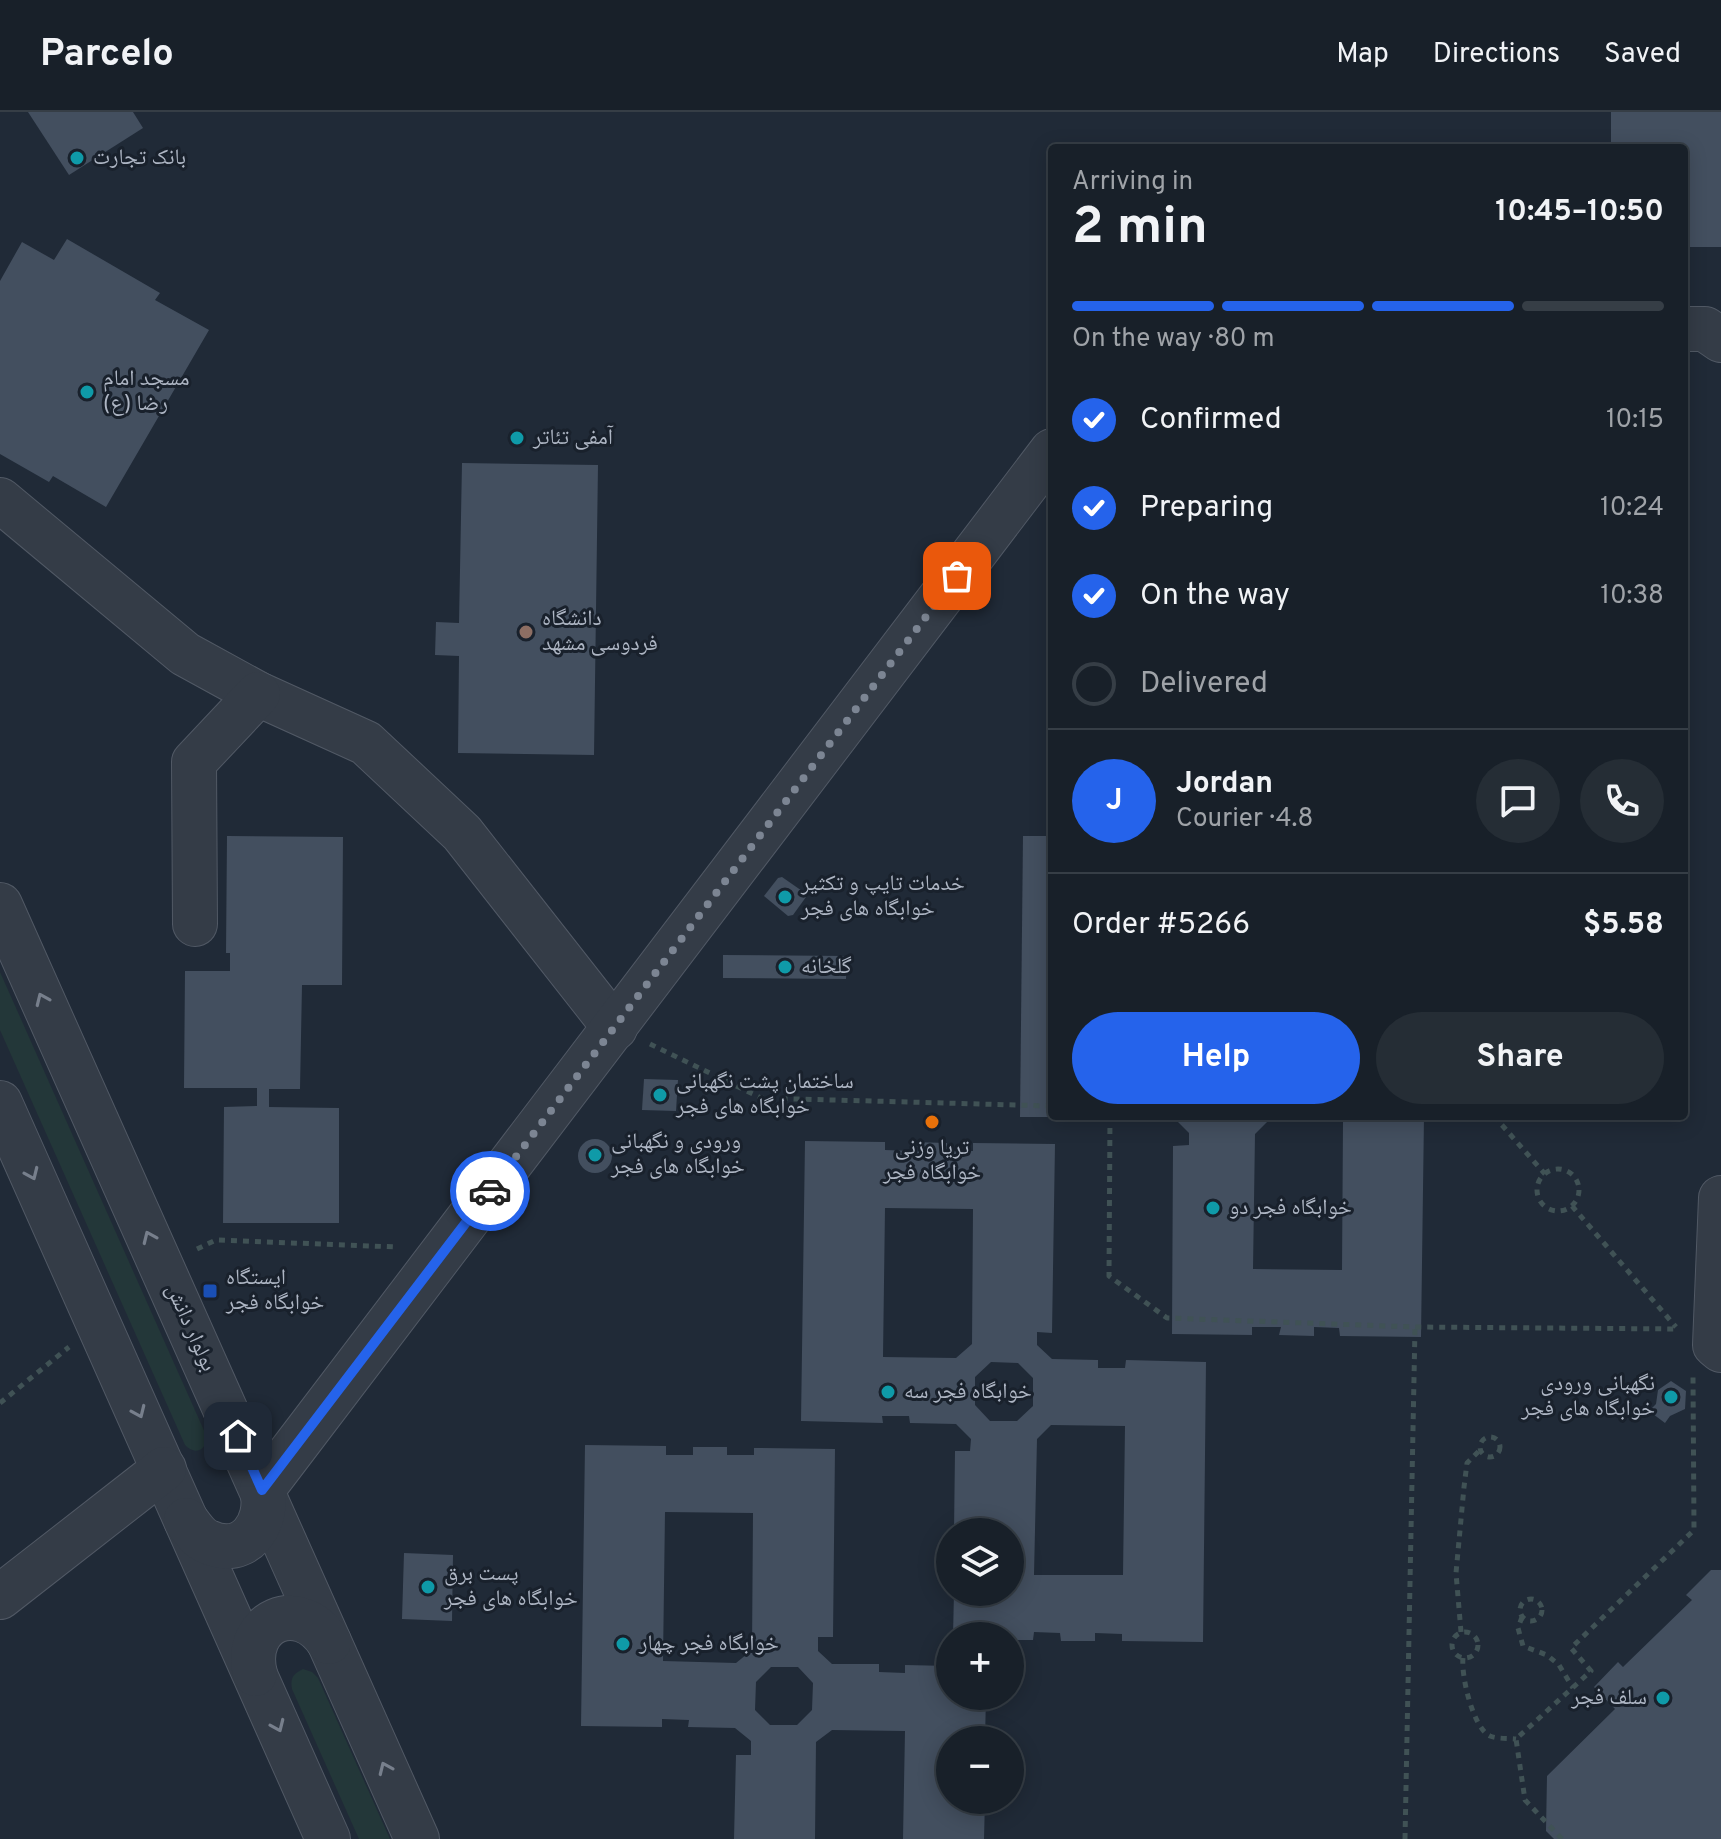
<!DOCTYPE html>
<html lang="en">
<head>
<meta charset="utf-8">
<style>
  :root { --surface:#182029; --page:#252d35; --text:#f1f3f6; --muted:#9fa3a8; --line:#363e46; --accent:#2563eb }
  body { margin:0; font-family:Overpass,"Noto Naskh Arabic",sans-serif; background:var(--page); color:var(--text); height:100vh; display:flex; flex-direction:column; font-size:30px; white-space:nowrap }
  * { box-sizing:border-box; margin:0 }
  p { font-size:26px; color:var(--muted) }
  .icon { flex:none; width:44px; height:44px; fill:none; stroke:currentColor; stroke-width:2; stroke-linecap:round; stroke-linejoin:round }
  .map { position:relative; flex:1; overflow:hidden }
  .details { position:absolute; left:1048px; top:32px; width:640px; height:976px; display:flex; flex-direction:column; background:var(--surface); border-radius:8px; box-shadow:0 4px 20px #0003,0 0 0 2px var(--line) }
  .details>* { flex:none }
  .buttons { position:absolute; left:936px; top:1406px; display:grid; gap:16px }
  .buttons a { display:grid; place-items:center; width:88px; height:88px; border-radius:50%; background:var(--surface); box-shadow:0 4px 20px #0003,0 0 0 2px var(--line); font-size:40px }
  .pin { position:absolute; display:grid; place-items:center; width:68px; height:68px; color:#fff; margin:-34px; border-radius:16px; box-shadow:0 4px 12px #0006 }
  .courier { position:absolute; display:grid; place-items:center; width:80px; height:80px; margin:-40px; border:6px solid #2563eb; border-radius:50%; background:#fff; color:#222; box-shadow:0 2px 10px #0007 }
  .overview em { font-style:normal; font-weight:700 }
  .overview div { display:flex; flex-direction:column-reverse }
  .overview { display:flex; align-items:center; justify-content:space-between; height:136px; padding:0 24px }
  h1 { font-size:52px; font-weight:700; line-height:60px }
  .bar { display:grid; grid-template-columns:repeat(4,1fr); gap:12px 8px; align-content:center; height:96px; padding:0 24px }
  .bar i { height:10px; border-radius:6px; background:var(--line) }
  .bar .current { background:var(--accent) }
  .bar p { grid-column:span 4 }
  .line { display:flex; align-items:center; gap:20px; padding:0 24px; border-top:2px solid var(--line) }
  .line div { flex:1 }
  .round { display:grid; place-items:center; flex:none; width:84px; height:84px; border-radius:42px; background:var(--page) }
  ol { padding:0 24px; list-style:none }
  li { display:flex; align-items:center; gap:24px; height:88px }
  li p { margin-inline-start:auto }
  li .icon { padding:8px; border-radius:50%; background:var(--accent); color:#fff; stroke-width:4 }
  li:last-child { color:var(--muted) }
  li i { width:44px; height:44px; border:4px solid var(--line); border-radius:50% }
  .action { display:flex; gap:16px; margin-top:auto; padding:16px 24px }
  .action a { flex:1; height:92px; border-radius:48px; background:var(--accent); color:#fff; font-size:32px; font-weight:700; line-height:92px; text-align:center }
  .action a+a { background:var(--page); color:var(--text) }
  header { display:flex; align-items:center; gap:48px; box-sizing:border-box; height:112px; padding:0 40px; background:var(--surface); border-bottom:2px solid var(--line) }
  header strong { font-size:38px }
  nav { display:flex; gap:44px; margin-inline-start:auto; font-size:28px }
  .map>svg:first-child { display:block }
  .green { fill:#233739 }
  .building { fill:#434f5f; fill-rule:evenodd }
  .lines { fill:none; stroke-linecap:round; stroke-linejoin:round }
  .minor-casing { stroke:#515965; stroke-width:46 }
  .path { stroke:#405255; stroke-width:5; stroke-dasharray:6 6; stroke-linecap:butt }
  .minor { stroke:#343c47; stroke-width:44 }
  .oneway { stroke:#777f8c }
  .done { stroke:#7c8593; stroke-width:8; stroke-dasharray:0 14.4 }
  .route { stroke:#2563eb; stroke-width:10 }
  .culture-dot { fill:#0f9aa8; stroke:#19212c; stroke-width:3 }
  .education-dot { fill:#8d6e63; stroke:#19212c; stroke-width:3 }
  .food-dot { fill:#e8710a; stroke:#19212c; stroke-width:3 }
  .transit-dot { fill:#1a4fb4; stroke:#19212c; stroke-width:3 }
  .labels { text-anchor:middle; dominant-baseline:central; stroke-width:6; stroke-linejoin:round; paint-order:stroke }
  .poi-label { font-size:22px; fill:#aeb6c4; stroke:#19212c; text-anchor:start }
  .street-label { font-size:22px; fill:#aeb6c4; stroke:#19212c }
</style>
</head>
<body>
<header>
<strong>Parcelo</strong>
<nav><a>Map</a><a>Directions</a><a>Saved</a></nav>
</header>
<div class="map">
<svg width="1721" height="1727" viewBox="0 0 1721 1727">
  <rect width="100%" height="100%" fill="#202a37"/>
  <g class="green">
    <path d="M0,860L206,1323C208,1338 195,1344 185,1333L0,918Z"/>
    <path d="M303,1557L312,1560L318,1566L390,1727H359L292,1577C290,1566 293,1562 303,1557Z"/>
  </g>
  <g class="building">
    <path d="M28,0H133L143,16L69,63Z"/>
    <path d="M1611,0H1721V135H1684V36H1611Z"/>
    <path d="M67,127L160,181L155,188L209,218L106,395L53,364L49,370L0,342V169L22,130L54,148Z"/>
    <path d="M462,351L598,353L594,643L458,641L459,544L435,543L436,510L459,511Z"/>
    <path d="M227,724L343,725L342,873H302L300,977H269V995L339,996V1111H223L224,995L257,994V976H184L185,859H230V841H226Z"/>
    <path d="M1023,724H1052V1005H1020Z"/>
    <path d="M782,765L805,781L806,785L793,803L788,804L764,784L778,766Z"/>
    <path d="M723,843L847,844L846,867L723,866Z"/>
    <path d="M644,967L678,968L676,999L642,998Z"/>
    <path d="M1172,1004H1424L1421,1225L1340,1224L1339,1216L1314,1215V1224L1279,1223L1281,1215H1252V1223L1172,1222L1173,1034L1189,1033V1021ZM1269,1008L1343,1009L1342,1158L1253,1157L1255,1022Z"/>
    <circle cx="595" cy="1044" r="17"/>
    <path d="M805,1029L885,1030V1038L912,1039V1030L947,1031V1039H973V1031L1055,1032L1052,1221L1037,1220V1233L1052,1247L1098,1248V1256H1125L1126,1248L1206,1250L1203,1530L1122,1529V1522L1095,1521V1529H1061L1060,1521L1034,1520L1033,1528H1010V1524H953L954,1480H1010V1420H954L955,1339H970L971,1327L956,1312L910,1311L909,1304H882L883,1311L801,1309ZM885,1096L973,1097L972,1232L956,1246L883,1245ZM991,1250L1018,1251L1033,1266V1294L1017,1309H990L975,1293V1265ZM1051,1313L1125,1314L1123,1463H1034L1037,1327Z"/>
    <path d="M1671,1269L1686,1279L1685,1297L1670,1304L1665,1311L1649,1299L1656,1292L1658,1278Z"/>
    <path d="M585,1333L666,1334V1343H693V1335H727V1343H754V1336L835,1337L833,1525H818V1539L832,1552H879V1560L905,1561V1553L950,1554V1584H986L985,1628H950V1688H985L984,1727H903L905,1619L832,1618L816,1630L815,1727H734L736,1643H751V1629L735,1616L688,1615L689,1608L662,1607V1615L581,1614ZM665,1400L753,1401L752,1538L736,1551L663,1549ZM771,1555H798L813,1571L812,1598L797,1613H770L755,1598L756,1570Z"/>
    <path d="M404,1441L453,1443L452,1509L402,1507Z"/>
    <path d="M1711,1458H1721V1727H1554L1546,1719L1547,1664L1615,1597L1594,1575L1618,1550L1623,1555L1692,1488L1686,1483Z"/>
  </g>
  <g class="lines">
    <defs>
      <g id="minor">
        <path d="M1684,217H1705L1721,228"/>
        <path d="M0,388L185,542L258,582L366,631L462,721L615,916"/>
        <path d="M0,793L417,1727"/>
        <path d="M195,812L194,650L258,582"/>
        <path d="M0,991L328,1727"/>
        <path d="M1721,1086L1715,1233L1721,1238"/>
        <path d="M186,1408C192,1416 198,1426 208,1430C245,1447 270,1411 262,1378L1052,339"/>
        <path d="M0,1485L164,1357"/>
        <path d="M255,1562C242,1509 299,1484 329,1530"/>
      </g>
    </defs>
    <use href="#minor" class="minor-casing"/>
    <g class="path">
      <path d="M650,932L761,986L1052,994"/>
      <path d="M1110,1004L1109,1164L1167,1206L1415,1215L1678,1217"/>
      <path d="M1494,1004L1545,1062"/>
      <circle cx="1558" cy="1078" r="21"/>
      <path d="M1572,1094L1676,1215"/>
      <path d="M197,1137L216,1128L397,1135"/>
      <path d="M0,1291L69,1235"/>
      <circle cx="1490" cy="1335" r="10"/>
      <circle cx="1531" cy="1498" r="11"/>
      <path d="M1522,1505L1518,1516L1523,1534L1547,1543L1559,1553L1573,1576"/>
      <circle cx="1465" cy="1533" r="13"/>
      <path d="M1461,1520L1456,1461L1464,1375L1467,1351L1480,1338"/>
      <path d="M1463,1546C1461,1564 1473,1616 1490,1624C1497,1627 1508,1626 1516,1627"/>
      <path d="M1405,1727L1415,1215"/>
      <path d="M1562,1727L1525,1688L1516,1627L1591,1559L1571,1536L1694,1418L1693,1264"/>
    </g>
    <use href="#minor" class="minor"/>
  </g>
  <defs><path id="oneway-chevron" d="M-2-3.5L2.5 0L-2 3.5" fill="none" stroke-width="1.6" stroke-linecap="round" stroke-linejoin="round" transform="scale(2)"/></defs>
  <g class="oneway">
    <use href="#oneway-chevron" transform="translate(42 887) rotate(-114)"/>
    <use href="#oneway-chevron" transform="translate(32 1062) rotate(66)"/>
    <use href="#oneway-chevron" transform="translate(149 1125) rotate(-114)"/>
    <use href="#oneway-chevron" transform="translate(139 1300) rotate(66)"/>
    <use href="#oneway-chevron" transform="translate(278 1614) rotate(66)"/>
    <use href="#oneway-chevron" transform="translate(385 1656) rotate(-114)"/>
  </g>
  <g class="lines">
    <path class="done" d="M490,1079L957,464"/>
    <path class="route" d="M238,1324L262,1378L490,1079"/>
  </g>
  <g class="culture-dot">
    <circle cx="77" cy="46" r="8"/>
    <circle cx="87" cy="280" r="8"/>
    <circle cx="517" cy="326" r="8"/>
    <circle cx="785" cy="785" r="8"/>
    <circle cx="785" cy="855" r="8"/>
    <circle cx="660" cy="983" r="8"/>
    <circle cx="595" cy="1043" r="8"/>
    <circle cx="1213" cy="1096" r="8"/>
    <circle cx="888" cy="1280" r="8"/>
    <circle cx="1671" cy="1285" r="8"/>
    <circle cx="428" cy="1475" r="8"/>
    <circle cx="623" cy="1532" r="8"/>
    <circle cx="1663" cy="1586" r="8"/>
  </g>
  <circle class="education-dot" cx="526" cy="520" r="8"/>
  <circle class="food-dot" cx="932" cy="1010" r="8"/>
  <rect class="transit-dot" x="202" y="1171" width="16" height="16" rx="4"/>
  <g class="labels">
    <g class="poi-label">
      <text x="93" y="46">بانک تجارت</text>
      <text x="103" y="267">مسجد امام<tspan x="103" dy="25">رضا (ع)</tspan></text>
      <text x="533" y="326">آمفی تئاتر</text>
      <text x="542" y="507">دانشگاه<tspan x="542" dy="25">فردوسی مشهد</tspan></text>
      <text x="801" y="772">خدمات تایپ و تکثیر<tspan x="801" dy="25">خوابگاه های فجر</tspan></text>
      <text x="801" y="855">گلخانه</text>
      <text x="676" y="970">ساختمان پشت نگهبانی<tspan x="676" dy="25">خوابگاه های فجر</tspan></text>
      <text x="611" y="1030">ورودی و نگهبانی<tspan x="611" dy="25">خوابگاه های فجر</tspan></text>
      <text x="932" y="1036" text-anchor="middle">تریا وزنی<tspan x="932" dy="25">خوابگاه فجر</tspan></text>
      <text x="1229" y="1096">خوابگاه فجر دو</text>
      <text x="226" y="1166">ایستگاه<tspan x="226" dy="25">خوابگاه فجر</tspan></text>
      <text x="1655" y="1272" text-anchor="end">نگهبانی ورودی<tspan x="1655" dy="25">خوابگاه های فجر</tspan></text>
      <text x="904" y="1280">خوابگاه فجر سه</text>
      <text x="444" y="1462">پست برق<tspan x="444" dy="25">خوابگاه های فجر</tspan></text>
      <text x="639" y="1532">خوابگاه فجر چهار</text>
      <text x="1647" y="1586" text-anchor="end">سلف فجر</text>
    </g>
    <g class="street-label">
      <text transform="translate(190 1216) rotate(66)">بولوار دانش</text>
    </g>
  </g>
</svg>
<div class="buttons">
<a><svg class="icon" aria-label="layers" viewBox="0 0 24 24"><path d="M12 4l9 5-9 5-9-5zM3 14l9 5 9-5"/></svg></a>
<a>+</a>
<a>−</a>
</div>
<div class="pin" style="left:957px;top:464px;background:#ea580c"><svg class="icon" aria-label="bag" viewBox="0 0 24 24"><path d="M5 8h14l-1 12H6zM9 8a3 3 0 0 1 6 0"/></svg></div>
<div class="pin" style="left:238px;top:1324px;background:#1f2937"><svg class="icon" aria-label="home" viewBox="0 0 24 24"><path d="M3 11l9-7 9 7M6 9v11h12V9"/></svg></div>
<div class="courier" style="left:490px;top:1079px"><svg class="icon" aria-label="car" viewBox="0 0 24 24"><path d="M5 17H2v-5l4-1 3-4h7l3 4 3 1v5h-3M9 17h6M6 11h13"/><circle cx="7" cy="17" r="2"/><circle cx="17" cy="17" r="2"/></svg></div>
<section class="details">
<div class="overview"><div><h1>2 min</h1><p>Arriving in</p></div><em>10:45–10:50</em></div>
<div class="bar"><i class="current"></i><i class="current"></i><i class="current"></i><i></i><p>On the way · 80 m</p></div>
<ol>
<li><svg class="icon" aria-label="check" viewBox="0 0 24 24"><path d="M5 12l5 5 9-10"/></svg>Confirmed<p>10:15</p></li>
<li><svg class="icon" aria-label="check" viewBox="0 0 24 24"><path d="M5 12l5 5 9-10"/></svg>Preparing<p>10:24</p></li>
<li><svg class="icon" aria-label="check" viewBox="0 0 24 24"><path d="M5 12l5 5 9-10"/></svg>On the way<p>10:38</p></li>
<li><i></i>Delivered</li>
</ol>
<div class="line" style="height:144px"><b class="round" style="background:var(--accent);color:#fff">J</b><div><b>Jordan</b><p>Courier · 4.8</p></div><a class="round"><svg class="icon" aria-label="chat" viewBox="0 0 24 24"><path d="M4 5h16v11H9l-5 4z"/></svg></a><a class="round"><svg class="icon" aria-label="phone" viewBox="0 0 24 24"><path d="M5 4h4l2 5-3 2q2 4 5 5l2-3 5 2v4C11 20 4 13 5 4z"/></svg></a></div>
<div class="line" style="height:104px"><div>Order #5266</div><b>$5.58</b></div>
<div class="action"><a>Help</a><a>Share</a></div>
</section>
</div>
</body>
</html>
